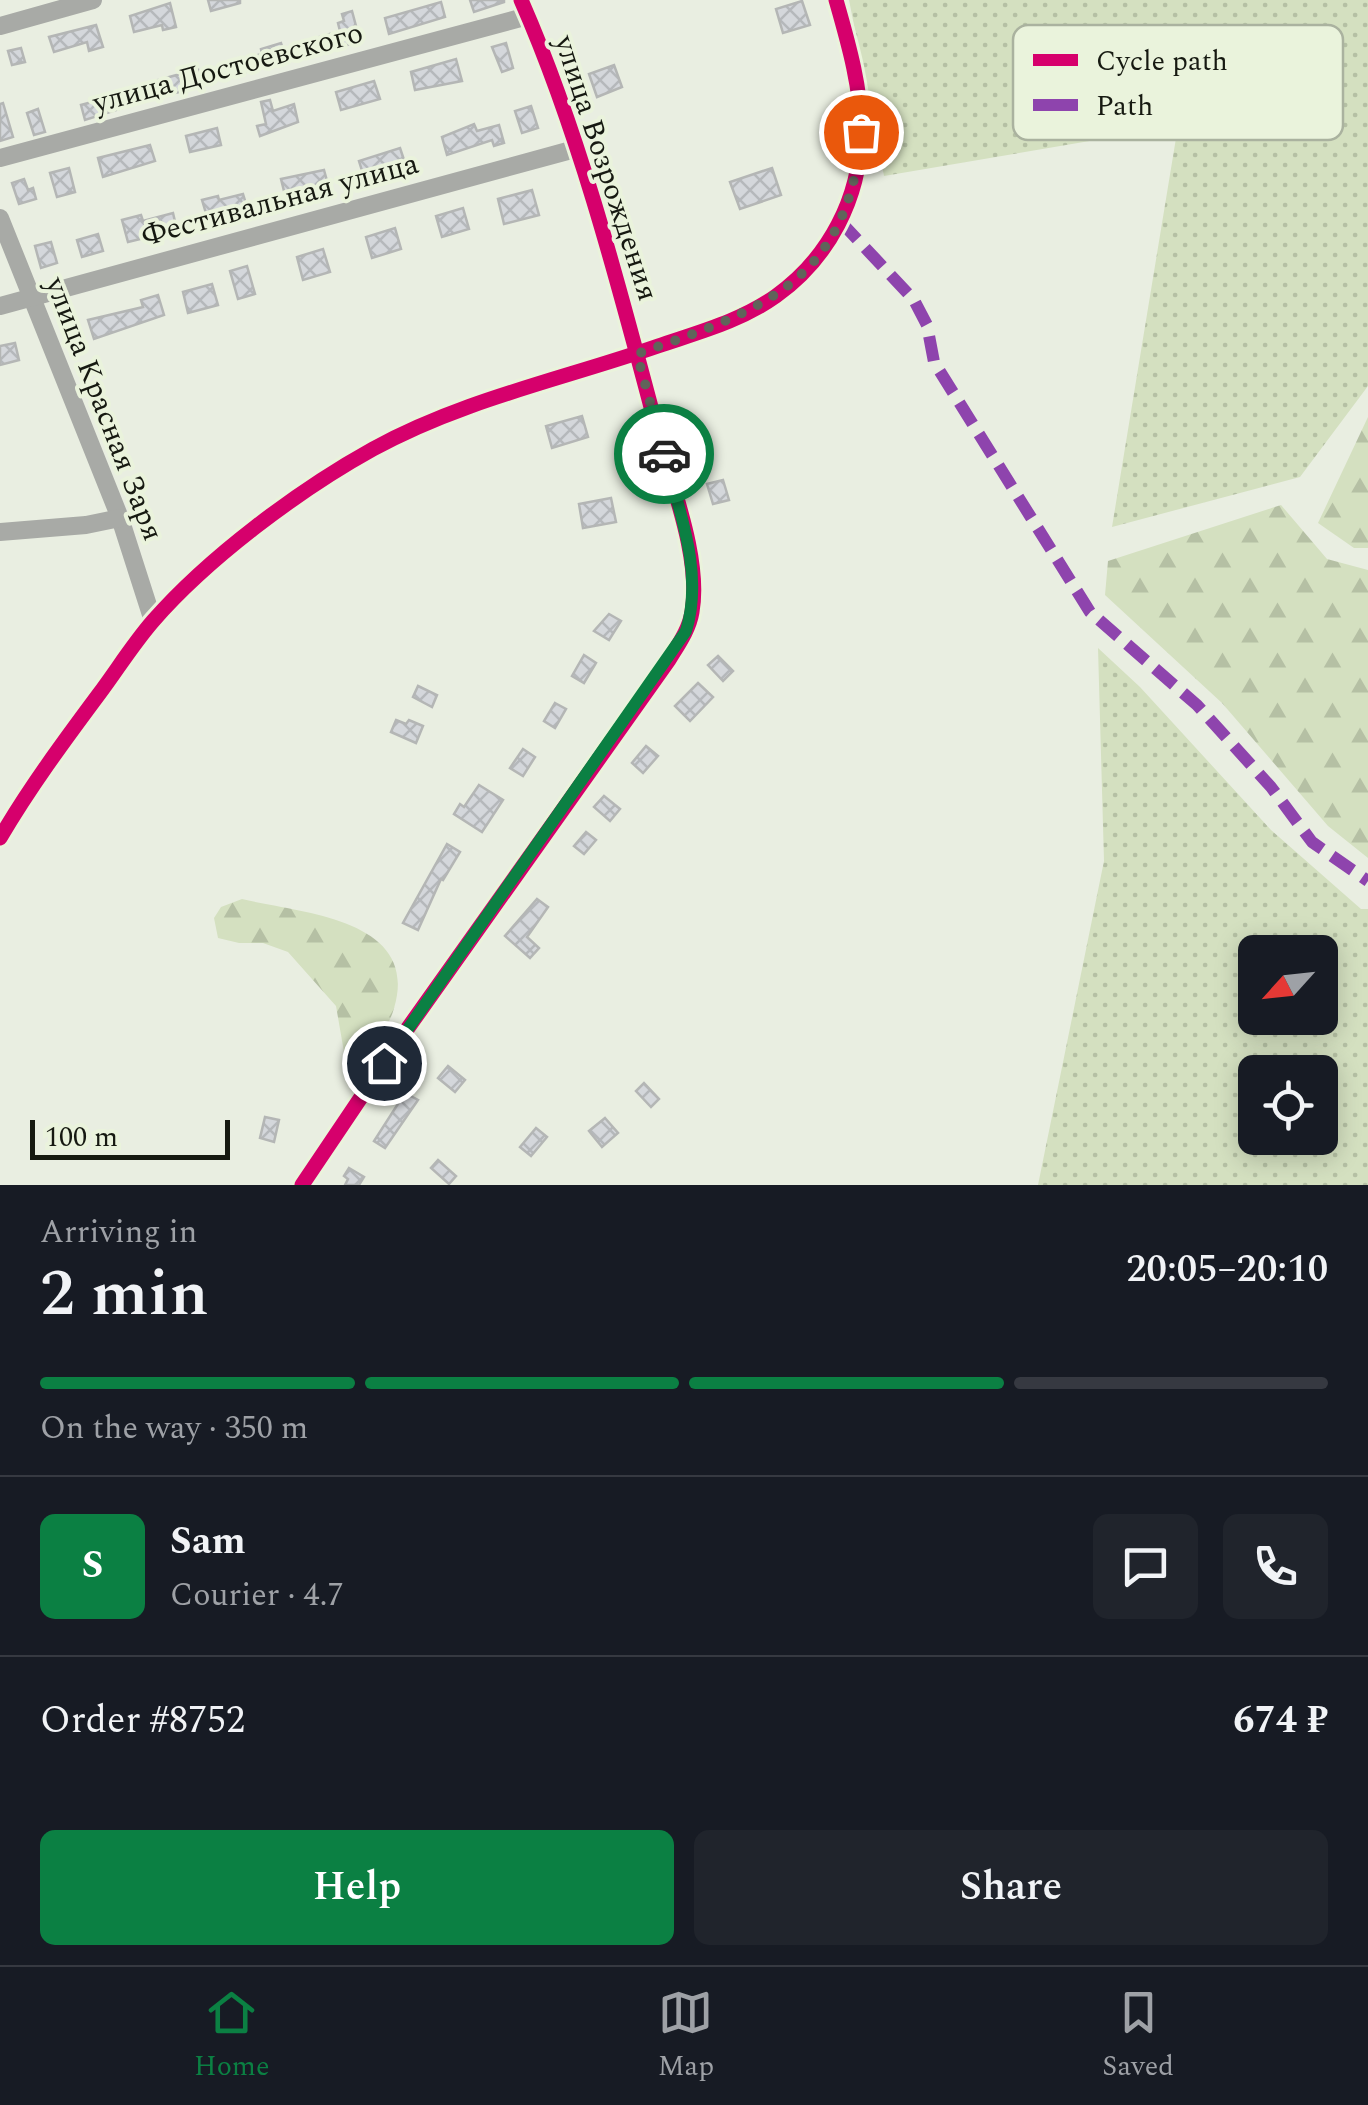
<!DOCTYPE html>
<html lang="en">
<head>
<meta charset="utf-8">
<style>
  :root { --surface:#171b24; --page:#20242c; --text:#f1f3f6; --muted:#9ea1a6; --line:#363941; --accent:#0b8043 }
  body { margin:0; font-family:Spectral,serif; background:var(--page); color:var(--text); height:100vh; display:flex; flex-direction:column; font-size:38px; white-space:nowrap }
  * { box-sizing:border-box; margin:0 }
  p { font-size:32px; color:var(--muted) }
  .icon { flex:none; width:55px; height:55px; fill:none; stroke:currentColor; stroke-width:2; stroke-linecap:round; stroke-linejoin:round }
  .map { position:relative; height:1185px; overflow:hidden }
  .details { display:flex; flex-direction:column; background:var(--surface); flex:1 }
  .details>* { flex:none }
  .needle { width:65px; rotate:243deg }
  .fabs { position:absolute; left:1238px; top:935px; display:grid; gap:20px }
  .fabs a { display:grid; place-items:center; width:100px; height:100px; border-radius:15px; background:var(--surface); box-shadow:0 5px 25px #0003; font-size:50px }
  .scale { position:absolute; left:30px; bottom:25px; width:200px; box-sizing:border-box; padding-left:10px; border:5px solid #161911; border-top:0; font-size:28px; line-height:35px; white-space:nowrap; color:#161911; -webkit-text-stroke:8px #eaf3dc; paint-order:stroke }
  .pin { position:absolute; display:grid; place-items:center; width:85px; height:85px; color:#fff; margin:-42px; border:5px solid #fff; border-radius:50%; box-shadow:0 2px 10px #0007 }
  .courier { position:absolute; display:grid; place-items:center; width:100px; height:100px; margin:-50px; border:8px solid #0b8043; border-radius:50%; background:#fff; color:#222; box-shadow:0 2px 12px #0007 }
  .headline em { font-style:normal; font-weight:600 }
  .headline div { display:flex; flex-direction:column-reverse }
  .headline { display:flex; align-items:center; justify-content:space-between; height:170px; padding:0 40px }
  h1 { font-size:65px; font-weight:600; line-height:75px }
  .bar { display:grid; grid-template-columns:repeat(4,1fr); gap:15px 10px; align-content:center; height:120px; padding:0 40px }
  .bar i { height:12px; border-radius:8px; background:var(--line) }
  .bar .current { background:var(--accent) }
  .bar p { grid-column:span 4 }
  .line { display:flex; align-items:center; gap:25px; padding:0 40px; border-top:2px solid var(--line) }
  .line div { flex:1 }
  .round { display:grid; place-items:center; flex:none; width:105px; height:105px; border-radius:15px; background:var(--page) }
  .primary-button { display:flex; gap:20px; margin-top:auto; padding:20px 40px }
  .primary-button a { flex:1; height:115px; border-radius:15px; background:var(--accent); color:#fff; font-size:40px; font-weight:600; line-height:115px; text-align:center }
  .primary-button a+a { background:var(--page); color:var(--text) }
  .menu { display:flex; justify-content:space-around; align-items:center; height:140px; border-top:2px solid var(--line); background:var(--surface); font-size:28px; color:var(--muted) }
  .menu a { display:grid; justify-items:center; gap:5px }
  .menu .current { color:var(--accent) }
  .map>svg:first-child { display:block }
  .grass { fill:url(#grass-dots); fill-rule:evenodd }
  .forest { fill:url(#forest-firs) }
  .building { fill:url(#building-cross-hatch); stroke:#b4b6b5; stroke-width:2.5 }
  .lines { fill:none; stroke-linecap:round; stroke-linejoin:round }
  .minor { stroke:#a8aaa6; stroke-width:18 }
  .quiet { stroke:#8e44ad; stroke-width:12; stroke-dasharray:25 12; stroke-linecap:butt }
  .cycleway-casing { stroke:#eaf3dc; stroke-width:21 }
  .cycleway { stroke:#d6006c; stroke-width:15 }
  .done { stroke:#60645a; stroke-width:10; stroke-dasharray:0 18 }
  .route { stroke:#0b8043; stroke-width:12 }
  .labels { text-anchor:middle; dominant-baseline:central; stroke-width:8; stroke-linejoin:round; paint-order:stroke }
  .street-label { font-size:30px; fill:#161911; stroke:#eaf3dc }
  .key { fill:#eaf3dc; stroke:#aab29f; stroke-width:2.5 }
  .key-label { font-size:28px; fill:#161911 }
</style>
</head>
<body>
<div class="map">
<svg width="1368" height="1185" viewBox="0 0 1368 1185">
  <defs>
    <pattern id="grass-dots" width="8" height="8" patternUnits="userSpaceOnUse" patternTransform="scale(2.5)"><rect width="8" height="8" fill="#d4e0c0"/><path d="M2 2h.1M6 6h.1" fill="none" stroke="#b5c0a4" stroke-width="1.8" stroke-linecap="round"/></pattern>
    <pattern id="forest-firs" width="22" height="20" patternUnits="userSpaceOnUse" patternTransform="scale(2.5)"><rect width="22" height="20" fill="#d4e0c0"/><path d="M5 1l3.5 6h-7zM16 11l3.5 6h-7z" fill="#b5c0a4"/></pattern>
    <pattern id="building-cross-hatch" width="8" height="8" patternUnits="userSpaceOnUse" patternTransform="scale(2.5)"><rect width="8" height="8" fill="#d4d7db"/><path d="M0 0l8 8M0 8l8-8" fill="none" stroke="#b5b8bb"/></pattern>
  </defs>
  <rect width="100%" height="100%" fill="#e9eee1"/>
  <g class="grass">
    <path d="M849,0H1368V386L1300,477L1112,527L1178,126L884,176Z"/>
    <path d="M1098,648L1140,687L1271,830L1361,909H1368V1185H1038L1104,861ZM1255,952H1320V1018H1255ZM1255,1072H1320V1138H1255Z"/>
  </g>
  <g class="forest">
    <path d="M1368,417V548H1354L1318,523Z"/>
    <path d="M1281,505L1327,559L1368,570V858L1328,826L1222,703L1105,595L1108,561Z"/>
    <path d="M242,899C295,912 409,917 397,995C392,1025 380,1039 355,1056L344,1052L336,1006L288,952L263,943H239L218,938L214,918L221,907Z"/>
  </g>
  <g class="building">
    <path d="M208,0H240V3L211,11Z"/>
    <path d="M470,0H504V2L474,12Z"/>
    <path d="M802,1L810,25L783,33L776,9Z"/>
    <path d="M441,2L445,17L389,34L385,18Z"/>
    <path d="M170,3L176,27L163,30L162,25L134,32L130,16Z"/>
    <path d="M352,11L360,41L314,55L309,40L340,31L338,23L344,21L342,14Z"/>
    <path d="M96,25L103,47L89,51L87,42L54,52L49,37Z"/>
    <path d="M281,43L286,59L240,74L236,61L262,54L261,49Z"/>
    <path d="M506,43L513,68L502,72L492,47Z"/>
    <path d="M21,48L25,62L12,65L8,51Z"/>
    <path d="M456,59L462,81L415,90L411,72Z"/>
    <path d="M614,65L622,87L597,97L589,74Z"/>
    <path d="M198,69L203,86L159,97L155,81Z"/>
    <path d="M374,81L380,99L341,110L336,92Z"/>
    <path d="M126,93L129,106L85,120L81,105Z"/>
    <path d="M270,100L273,111L294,104L298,122L260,136L257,126L266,124L261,102Z"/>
    <path d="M3,103L13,137L0,141V104Z"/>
    <path d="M531,106L538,128L522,133L515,111Z"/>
    <path d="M38,109L45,132L34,135L27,113Z"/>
    <path d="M474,124L477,131L499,125L504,143L494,146L492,140L447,155L442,137Z"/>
    <path d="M217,128L221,145L190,152L186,136Z"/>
    <path d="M150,145L155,161L103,177L98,158Z"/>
    <path d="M400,148L406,166L364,177L359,161Z"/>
    <path d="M69,168L75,192L57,197L50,173Z"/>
    <path d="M772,168L781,195L740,209L730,182Z"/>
    <path d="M324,170L329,188L286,199L281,179Z"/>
    <path d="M24,179L28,190L33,188L36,199L19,204L12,183Z"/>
    <path d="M532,190L539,215L504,224L498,199Z"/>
    <path d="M243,194L248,210L208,220L202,200L218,196L219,200Z"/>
    <path d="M463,208L469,229L442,237L436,216Z"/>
    <path d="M173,213L177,230L128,242L122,220L141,215L143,221Z"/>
    <path d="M395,228L401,249L372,258L366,237Z"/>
    <path d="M98,234L103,251L82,257L77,240Z"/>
    <path d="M51,242L57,263L41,268L35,246Z"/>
    <path d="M323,249L330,272L303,280L297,257Z"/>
    <path d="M247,266L255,294L238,299L230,271Z"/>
    <path d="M212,284L218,305L188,313L183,292Z"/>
    <path d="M158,295L164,315L94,339L88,320L143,307L141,300Z"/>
    <path d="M15,343L19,360L0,365V346Z"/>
    <path d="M582,416L588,437L552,448L546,426Z"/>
    <path d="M723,480L729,500L713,504L707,484Z"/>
    <path d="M611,498L616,522L583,528L579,504Z"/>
    <path d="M609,614L621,621L609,640L594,631Z"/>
    <path d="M584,655L596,663L584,683L572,676Z"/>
    <path d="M718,656L733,671L723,681L708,665Z"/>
    <path d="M698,683L713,697L690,721L675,706Z"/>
    <path d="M418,686L437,695L432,707L413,697Z"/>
    <path d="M555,703L566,709L555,728L544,721Z"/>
    <path d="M396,720L406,724L409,720L423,726L416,743L391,732Z"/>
    <path d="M646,746L658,756L643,773L632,763Z"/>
    <path d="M523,749L535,757L523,776L510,768Z"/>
    <path d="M479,785L503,800L482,832L454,814L460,804L464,807Z"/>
    <path d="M604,796L620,809L610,821L594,807Z"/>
    <path d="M586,832L596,840L584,854L574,846Z"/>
    <path d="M447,844L460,852L443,880L441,879L418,930L403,923Z"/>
    <path d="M537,899L548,907L527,937L539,948L530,958L505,936Z"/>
    <path d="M448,1066L465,1080L455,1092L438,1078Z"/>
    <path d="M644,1083L659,1099L651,1107L636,1091Z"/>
    <path d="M405,1093L418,1100L385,1148L374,1141Z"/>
    <path d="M265,1117L279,1120L274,1142L260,1138Z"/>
    <path d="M605,1118L618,1133L602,1147L589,1131Z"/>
    <path d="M536,1128L547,1137L531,1156L520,1147Z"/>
    <path d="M438,1160L456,1176L449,1184L431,1168Z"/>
    <path d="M349,1168L364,1177L359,1185H345L348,1179L344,1176Z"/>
  </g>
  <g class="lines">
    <g class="minor">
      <path d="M0,26L93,0"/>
      <path d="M0,158L528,16"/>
      <path d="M0,218L120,518L153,621"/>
      <path d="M0,306L575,149"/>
      <path d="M0,532L86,525L120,518"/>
      <path d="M0,838C30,787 64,741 99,694C117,670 133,644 153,621C209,557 299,490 373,449C462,400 563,379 658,346C699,332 741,321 776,296C829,258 860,198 861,134C862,90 848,42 836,0"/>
      <path d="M302,1185L403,1035L669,660C678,645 689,630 692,612C701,561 674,491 660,441C622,298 581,136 521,0"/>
    </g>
    <path class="quiet" d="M840,221L914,300L927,325L934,362L1090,612L1197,705L1271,787L1312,842L1368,881"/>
    <defs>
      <g id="cycleway">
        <path d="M0,838C30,787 64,741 99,694C117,670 133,644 153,621C209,557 299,490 373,449C462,400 563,379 658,346C699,332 741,321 776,296C829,258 860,198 861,134C862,90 848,42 836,0"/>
        <path d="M302,1185L403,1035L669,660C678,645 689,630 692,612C701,561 674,491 660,441C622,298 581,136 521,0"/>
      </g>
    </defs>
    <use href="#cycleway" class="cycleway-casing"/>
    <use href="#cycleway" class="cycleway"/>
  </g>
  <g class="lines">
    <path class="done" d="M664,454L637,354C762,310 849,282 861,132"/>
    <path class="route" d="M384,1063L686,631C704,573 679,510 664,454"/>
  </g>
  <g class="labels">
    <g class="street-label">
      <text transform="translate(228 68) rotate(-15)">улица Достоевского</text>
      <text transform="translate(606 168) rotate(72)">улица Возрождения</text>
      <text transform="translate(280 200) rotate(-15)">Фестивальная улица</text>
      <text transform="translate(104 409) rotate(69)">улица Красная Заря</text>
    </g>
  </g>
  <rect x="1013" y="25" width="330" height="115" rx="15" class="key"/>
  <rect x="1033" y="54" width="45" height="12" fill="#d6006c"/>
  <rect x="1033" y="99" width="45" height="12" fill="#8e44ad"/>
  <g class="key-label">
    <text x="1096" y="70">Cycle path</text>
    <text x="1096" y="115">Path</text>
  </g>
</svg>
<div class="fabs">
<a><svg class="needle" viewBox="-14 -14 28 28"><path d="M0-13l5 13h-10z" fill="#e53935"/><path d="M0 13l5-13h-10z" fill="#9ea1a6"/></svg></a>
<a><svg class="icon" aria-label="locate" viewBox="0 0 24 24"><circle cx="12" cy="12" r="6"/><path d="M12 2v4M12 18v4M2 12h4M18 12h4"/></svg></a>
</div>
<div class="scale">100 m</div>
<div class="pin" style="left:861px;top:132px;background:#ea580c"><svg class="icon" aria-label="bag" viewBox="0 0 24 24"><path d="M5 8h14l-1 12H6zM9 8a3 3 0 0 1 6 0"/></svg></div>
<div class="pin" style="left:384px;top:1063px;background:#1f2937"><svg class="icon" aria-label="home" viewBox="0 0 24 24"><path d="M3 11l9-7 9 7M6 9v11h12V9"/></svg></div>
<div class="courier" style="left:664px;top:454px"><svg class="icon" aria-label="car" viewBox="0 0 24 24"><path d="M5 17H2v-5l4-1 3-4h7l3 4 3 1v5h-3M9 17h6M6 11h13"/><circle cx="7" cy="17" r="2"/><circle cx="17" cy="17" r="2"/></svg></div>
</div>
<section class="details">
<div class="headline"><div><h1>2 min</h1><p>Arriving in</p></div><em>20:05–20:10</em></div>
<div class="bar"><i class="current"></i><i class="current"></i><i class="current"></i><i></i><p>On the way · 350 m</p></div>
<div class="line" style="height:180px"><b class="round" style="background:var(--accent);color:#fff">S</b><div><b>Sam</b><p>Courier · 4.7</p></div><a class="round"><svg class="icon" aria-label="chat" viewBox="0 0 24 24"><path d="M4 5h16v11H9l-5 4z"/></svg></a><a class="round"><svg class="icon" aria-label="phone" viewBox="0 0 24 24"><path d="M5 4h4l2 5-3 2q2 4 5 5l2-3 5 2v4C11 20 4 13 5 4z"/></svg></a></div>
<div class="line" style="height:130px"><div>Order #8752</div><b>674 ₽</b></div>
<div class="primary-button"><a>Help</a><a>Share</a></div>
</section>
<nav class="menu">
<a class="current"><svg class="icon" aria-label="home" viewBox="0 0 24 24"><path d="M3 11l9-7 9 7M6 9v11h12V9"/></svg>Home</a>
<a><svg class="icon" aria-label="map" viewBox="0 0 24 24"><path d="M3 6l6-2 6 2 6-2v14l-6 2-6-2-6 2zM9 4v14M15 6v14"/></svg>Map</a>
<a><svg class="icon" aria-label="saved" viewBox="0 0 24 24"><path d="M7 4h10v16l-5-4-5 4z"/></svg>Saved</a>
</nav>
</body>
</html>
